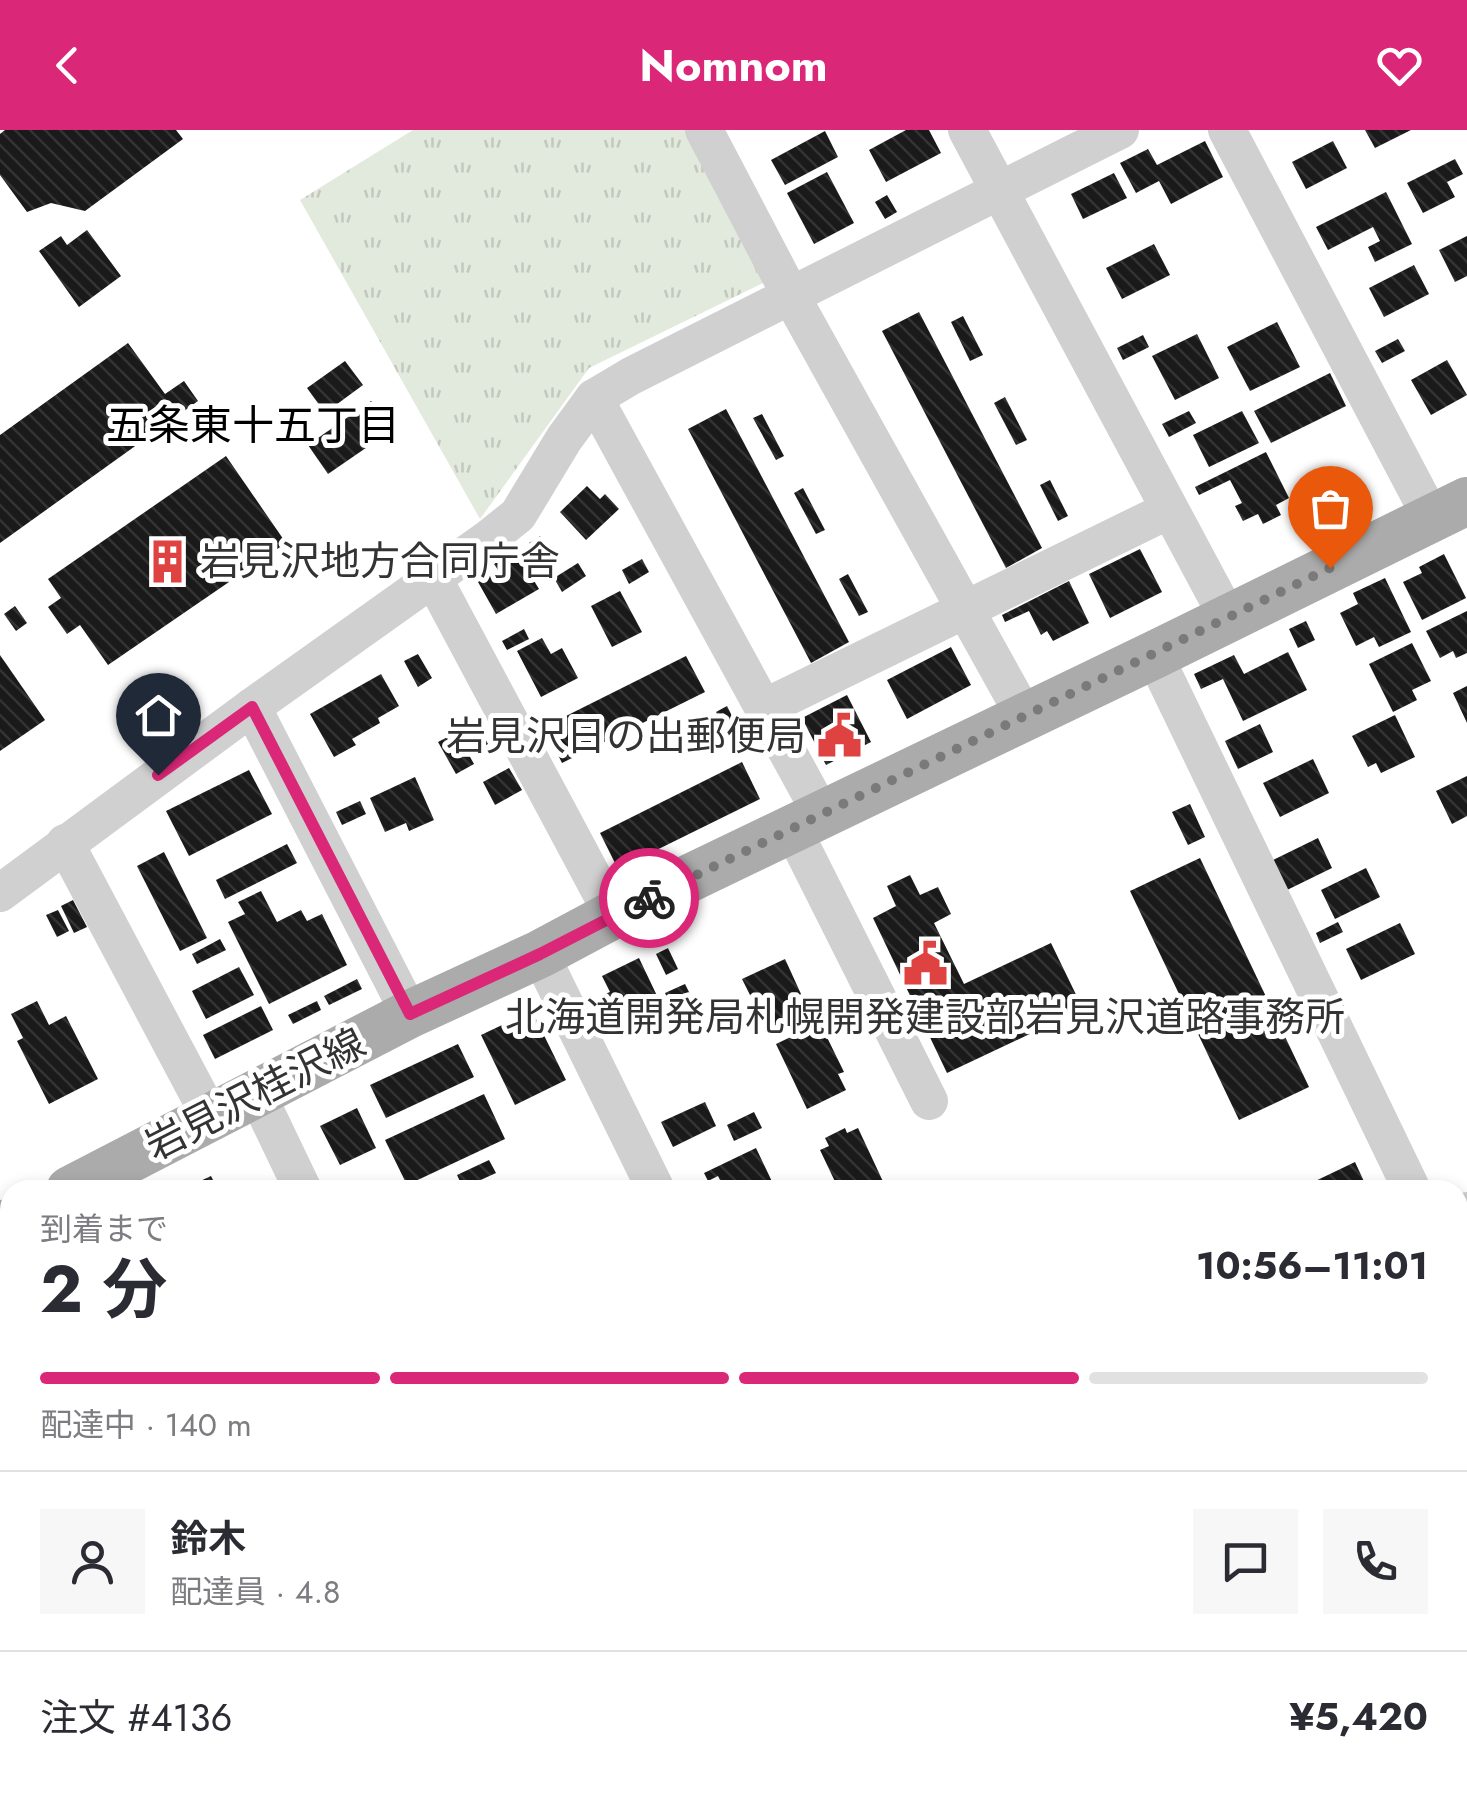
<!DOCTYPE html>
<html lang="ja">
<head>
<meta charset="utf-8">
<style>
  :root { --surface:#fff; --page:#f7f7f7; --text:#2b2b33; --muted:#7c7c81; --line:#e1e1e2; --accent:#db2777 }
  body { margin:0; font-family:Jost,"Noto Sans JP",sans-serif; background:var(--page); color:var(--text); height:100vh; display:flex; flex-direction:column; font-size:38px; white-space:nowrap }
  * { box-sizing:border-box; margin:0 }
  p { font-size:32px; color:var(--muted) }
  .icon { flex:none; width:55px; height:55px; fill:none; stroke:currentColor; stroke-width:2; stroke-linecap:round; stroke-linejoin:round }
  .map { position:relative; flex:1; overflow:hidden }
  .details { position:absolute; left:0px; top:1050px; width:1468px; height:620px; display:flex; flex-direction:column; background:var(--surface); border-radius:30px 30px 0 0; box-shadow:0 5px 15px #0003 }
  .details>* { flex:none }
  .pin { position:absolute; display:grid; place-items:center; width:85px; height:85px; color:#fff; margin:-102px -42px; border-radius:50% 50% 50% 0; rotate:-45deg; box-shadow:0 0 10px #0007 }
  .pin .icon { rotate:45deg }
  .courier { position:absolute; display:grid; place-items:center; width:100px; height:100px; margin:-50px; border:8px solid #db2777; border-radius:50%; background:#fff; color:#222; box-shadow:0 2px 12px #0007 }
  .headline em { font-style:normal; font-weight:700 }
  .headline div { display:flex; flex-direction:column-reverse }
  .headline { display:flex; align-items:center; justify-content:space-between; height:170px; padding:0 40px }
  h1 { font-size:65px; font-weight:700; line-height:75px }
  .bar { display:grid; grid-template-columns:repeat(4,1fr); gap:15px 10px; align-content:center; height:120px; padding:0 40px }
  .bar i { height:12px; border-radius:8px; background:var(--line) }
  .bar .active { background:var(--accent) }
  .bar p { grid-column:span 4 }
  .line { display:flex; align-items:center; gap:25px; padding:0 40px; border-top:2px solid var(--line) }
  .line div { flex:1 }
  .round { display:grid; place-items:center; flex:none; width:105px; height:105px; border-radius:0px; background:var(--page) }
  header { display:flex; justify-content:space-between; align-items:center; height:130px; padding:0 40px; background:var(--accent); color:#fff; font-size:45px; font-weight:700 }
  .map>svg:first-child { display:block }
  .grass { fill:url(#grass-tufts) }
  .building { fill:url(#building-back-hatch) }
  .lines { fill:none; stroke-linecap:round; stroke-linejoin:round }
  .minor { stroke:#d0d0d0; stroke-width:38 }
  .major { stroke:#ababab; stroke-width:48 }
  .highway { stroke:#9a9a9a; stroke-width:55 }
  .done { stroke:#7a7a7a; stroke-width:10; stroke-dasharray:0 18 }
  .route { stroke:#db2777; stroke-width:12 }
  .labels { text-anchor:middle; dominant-baseline:central; stroke-width:10; stroke-linejoin:round; paint-order:stroke }
  .poi-label { font-size:40px; fill:#333; stroke:#fff; text-anchor:start }
  .street-label { font-size:40px; fill:#333; stroke:#fff }
  .neighbourhood-label { font-size:42px; fill:#000; stroke:#fff }
</style>
</head>
<body>
<header><svg class="icon" aria-label="back" viewBox="0 0 24 24"><path d="M15 5l-7 7 7 7"/></svg>Nomnom<svg class="icon" aria-label="heart" viewBox="0 0 24 24"><path d="M12 20l-8-8c-3-5 5-10 8-4 3-6 11-1 8 4z"/></svg></header>
<div class="map">
<svg width="1467" height="1670" viewBox="0 0 1467 1670">
  <defs>
    <pattern id="grass-tufts" width="24" height="20" patternUnits="userSpaceOnUse" patternTransform="scale(2.5)"><rect width="24" height="20" fill="#e2e9dd"/><path d="M3 7l-1-3M5 7V3M7 7l1-3M15 17l-1-3M17 17v-4M19 17l1-3" fill="none" stroke="#c2c8be"/></pattern>
    <pattern id="building-back-hatch" width="6" height="6" patternUnits="userSpaceOnUse" patternTransform="scale(2.5)"><rect width="6" height="6" fill="#1a1a1a"/><path d="M-1 5l2 2M0 0l6 6M5-1l2 2" fill="none" stroke="#333"/></pattern>
  </defs>
  <rect width="100%" height="100%" fill="#fff"/>
  <path class="grass" d="M413,0H685L767,151L589,238L480,389L300,70Z"/>
  <g class="building">
    <path d="M5,0H176L183,9L85,81L51,73L27,82L0,45V4Z"/>
    <path d="M906,0H929L941,23L886,52L869,20Z"/>
    <path d="M1365,0H1411L1375,18Z"/>
    <path d="M825,1L838,27L785,55L771,30Z"/>
    <path d="M1205,11L1223,47L1171,74L1159,51L1136,63L1120,33L1148,19L1157,35Z"/>
    <path d="M1333,11L1347,38L1306,59L1292,32Z"/>
    <path d="M1455,29L1463,44L1447,52L1455,67L1423,83L1407,53Z"/>
    <path d="M827,42L854,93L814,114L787,63Z"/>
    <path d="M1114,43L1127,68L1083,89L1071,64Z"/>
    <path d="M1386,62L1412,114L1375,132L1368,117L1380,111L1373,97L1328,120L1316,97Z"/>
    <path d="M887,65L897,82L885,89L875,72Z"/>
    <path d="M87,100L121,146L79,177L39,121L61,106L67,115Z"/>
    <path d="M1467,106V146L1455,152L1439,120Z"/>
    <path d="M1154,114L1170,145L1122,169L1106,138Z"/>
    <path d="M1414,135L1429,164L1384,187L1369,158Z"/>
    <path d="M919,182L1042,418L1006,438L882,201Z"/>
    <path d="M963,186L983,225L970,231L951,192Z"/>
    <path d="M1277,192L1300,237L1250,261L1227,217Z"/>
    <path d="M1197,204L1219,248L1175,270L1152,226Z"/>
    <path d="M1143,205L1149,217L1123,230L1117,218Z"/>
    <path d="M1398,209L1405,221L1382,233L1375,221Z"/>
    <path d="M128,213L165,264L184,251L198,271L0,413V305Z"/>
    <path d="M1447,230L1467,265L1431,285L1411,250Z"/>
    <path d="M345,231L363,255L325,283L307,258Z"/>
    <path d="M1330,243L1346,276L1271,313L1254,281Z"/>
    <path d="M1005,267L1027,310L1016,315L994,273Z"/>
    <path d="M371,271L392,300L328,344L308,315Z"/>
    <path d="M726,279L849,512L811,533L688,299Z"/>
    <path d="M1189,281L1196,293L1169,307L1162,294Z"/>
    <path d="M1242,281L1259,313L1209,337L1193,305Z"/>
    <path d="M762,284L784,326L776,330L753,288Z"/>
    <path d="M1266,322L1289,368L1276,375L1281,385L1263,394L1258,384L1243,391L1235,376L1242,373L1230,350L1199,365L1195,357Z"/>
    <path d="M226,326L286,413L108,535L80,495L67,504L48,477L61,468L48,449Z"/>
    <path d="M1050,350L1068,386L1058,391L1040,355Z"/>
    <path d="M587,356L600,369L605,364L619,379L586,410L560,382Z"/>
    <path d="M803,358L825,400L816,404L794,363Z"/>
    <path d="M1303,374L1316,400L1302,406L1289,381Z"/>
    <path d="M540,406L551,423L539,430L529,413Z"/>
    <path d="M1140,419L1162,462L1110,488L1089,444Z"/>
    <path d="M516,421L539,459L496,484L478,452L498,440L494,434Z"/>
    <path d="M1444,424L1466,468L1422,490L1403,452L1422,443L1419,437Z"/>
    <path d="M642,429L649,442L629,454L622,440Z"/>
    <path d="M578,433L586,446L562,462L554,448Z"/>
    <path d="M848,444L868,482L859,486L839,449Z"/>
    <path d="M1385,448L1411,502L1379,517L1374,507L1356,516L1340,483L1358,474L1353,463Z"/>
    <path d="M1069,451L1089,493L1053,511L1047,501L1041,505L1029,481L1005,492L1002,485Z"/>
    <path d="M620,461L642,502L612,517L591,476Z"/>
    <path d="M15,476L27,493L16,501L4,484Z"/>
    <path d="M1467,481V523L1456,528L1453,521L1440,528L1426,501Z"/>
    <path d="M1306,491L1315,510L1298,518L1289,499Z"/>
    <path d="M524,499L529,509L507,520L502,511Z"/>
    <path d="M542,508L551,524L562,518L578,548L541,567L517,521Z"/>
    <path d="M1412,513L1431,551L1412,560L1417,570L1393,582L1369,534Z"/>
    <path d="M951,517L971,555L907,589L887,550Z"/>
    <path d="M1288,522L1307,560L1243,591L1223,549L1201,559L1194,544L1234,525L1244,544Z"/>
    <path d="M418,524L432,548L418,557L404,531Z"/>
    <path d="M0,525L45,590L0,621Z"/>
    <path d="M686,526L705,562L562,633L544,597Z"/>
    <path d="M381,544L399,576L378,588L380,593L352,609L356,615L334,627L310,584Z"/>
    <path d="M1467,556V593L1453,563Z"/>
    <path d="M847,565L871,612L826,635L802,588Z"/>
    <path d="M727,576L738,598L727,603L716,582Z"/>
    <path d="M1395,585L1415,627L1381,643L1376,633L1368,637L1352,606Z"/>
    <path d="M476,592L488,614L469,625L474,634L456,644L438,612Z"/>
    <path d="M1260,594L1273,622L1238,639L1225,611Z"/>
    <path d="M1313,629L1329,663L1280,687L1263,653Z"/>
    <path d="M742,632L760,669L618,739L600,703Z"/>
    <path d="M509,638L522,660L495,675L483,652Z"/>
    <path d="M249,640L272,684L189,726L166,681Z"/>
    <path d="M1467,646V686L1452,694L1436,661Z"/>
    <path d="M415,647L434,690L409,701L406,693L385,702L370,668Z"/>
    <path d="M360,671L366,684L342,695L336,682Z"/>
    <path d="M1190,674L1205,707L1188,715L1172,682Z"/>
    <path d="M1318,708L1332,738L1285,761L1271,731Z"/>
    <path d="M287,714L297,733L225,769L216,750Z"/>
    <path d="M164,722L207,808L180,821L137,736Z"/>
    <path d="M1200,728L1309,957L1239,990L1130,761Z"/>
    <path d="M1366,738L1380,767L1335,789L1321,760Z"/>
    <path d="M910,745L920,765L938,757L951,784L934,793L964,854L1051,813L1083,879L947,943L873,788L896,776L887,756Z"/>
    <path d="M261,761L277,792L301,780L307,791L322,784L347,835L269,874L228,792L245,784L238,772Z"/>
    <path d="M73,770L87,797L74,803L61,776Z"/>
    <path d="M58,780L69,801L57,807L46,785Z"/>
    <path d="M1338,792L1343,802L1320,813L1316,803Z"/>
    <path d="M1400,793L1415,824L1361,850L1346,819Z"/>
    <path d="M220,809L226,820L197,834L192,824Z"/>
    <path d="M668,818L678,839L666,845L656,824Z"/>
    <path d="M639,828L659,870L622,887L616,875L609,878L602,865L610,862L602,846Z"/>
    <path d="M785,829L812,888L771,907L742,849Z"/>
    <path d="M239,837L254,865L206,889L192,861Z"/>
    <path d="M357,849L362,859L329,875L324,866Z"/>
    <path d="M685,854L692,868L672,877L665,863Z"/>
    <path d="M37,871L49,895L66,886L98,949L49,974L17,911L23,908L11,884Z"/>
    <path d="M317,871L321,880L293,894L288,885Z"/>
    <path d="M261,876L273,900L215,929L203,905Z"/>
    <path d="M532,881L566,950L515,975L481,905Z"/>
    <path d="M820,893L844,942L838,944L846,960L807,979L776,914Z"/>
    <path d="M458,914L474,947L386,988L370,955Z"/>
    <path d="M484,964L505,1009L407,1055L385,1010Z"/>
    <path d="M705,972L716,996L673,1017L661,992Z"/>
    <path d="M357,978L376,1018L340,1035L320,996Z"/>
    <path d="M754,982L762,998L734,1011L727,995Z"/>
    <path d="M845,998L847,1003L858,998L887,1060H839L820,1020L829,1016L825,1008Z"/>
    <path d="M756,1018L776,1060H725L718,1046L708,1051L704,1043Z"/>
    <path d="M489,1030L496,1043L463,1058L457,1045Z"/>
    <path d="M1355,1032L1368,1060H1309L1307,1055Z"/>
    <path d="M211,1046L218,1060H181Z"/>
    <path d="M1467,1304V1343L1458,1323V1309Z"/>
    <path d="M1458,1431L1467,1450V1499L1458,1504Z"/>
    <path d="M1467,1523V1552L1460,1556L1458,1527Z"/>
    <path d="M1467,1628V1670H1457L1452,1660H1458V1633Z"/>
    <path d="M220,1660H275L280,1670H225Z"/>
    <path d="M320,1660H358L363,1670H325Z"/>
    <path d="M363,1660H423L402,1670H367Z"/>
    <path d="M579,1660H666L670,1670H558Z"/>
    <path d="M725,1660H764L769,1670H704Z"/>
    <path d="M974,1660H1011L1016,1670H968L965,1664Z"/>
    <path d="M1051,1660H1075L1080,1670H1031Z"/>
    <path d="M1201,1660H1230L1235,1670H1180Z"/>
  </g>
  <g class="lines">
    <g class="minor">
      <path d="M704,0L791,166L1025,587"/>
      <path d="M967,0L1228,488"/>
      <path d="M1227,0L1432,389"/>
      <path d="M594,268L822,685"/>
      <path d="M433,448L613,785"/>
      <path d="M1154,525L1412,1060"/>
      <path d="M252,577L410,884"/>
      <path d="M764,578L1169,380"/>
      <path d="M793,700L929,971"/>
      <path d="M65,713L210,986"/>
      <path d="M0,763L252,577L488,409L518,385L564,309L594,268L631,246L1120,0"/>
      <path d="M540,824L656,1060"/>
      <path d="M256,962L303,1060"/>
      <path d="M1458,1085L1467,1081"/>
      <path d="M1458,1156L1467,1176"/>
      <path d="M1458,1402L1467,1398"/>
      <path d="M1371,1660L1376,1670"/>
      <path d="M476,1670L497,1660"/>
      <path d="M910,1670L930,1660"/>
    </g>
    <g class="major">
      <path d="M70,1060L410,884L540,824L613,785L1154,525L1467,371"/>
      <path d="M0,1097L10,1092"/>
    </g>
    <g class="highway">
      <path d="M0,1220L10,1251"/>
      <path d="M148,1660L152,1670"/>
    </g>
  </g>
  <g class="lines">
    <path class="done" d="M649,768L1330,438"/>
    <path class="route" d="M158,645L252,577L410,884L540,824L649,768"/>
  </g>
  <defs>
    <symbol id="building-bare" viewBox="-9 -9 18 18"><path d="M-4-6H4V6H1V3H-1V6H-4ZM-2.5-4.3h1.7v1.8h-1.7ZM.8-4.3h1.7v1.8H.8ZM-2.5-1h1.7V.8h-1.7ZM.8-1h1.7V.8H.8Z" fill="#de4341" stroke="#fff" stroke-width="2.5" paint-order="stroke"/></symbol>
    <symbol id="civic-bare" viewBox="-9 -9 18 18"><path d="M-.6-6.5H3V-4.5H.6V-3L4-1V1h2V6H-6V1h2V-1L-.6-3ZM-1.2 2.5V6h2.4V2.5Z" fill="#de4341" stroke="#fff" stroke-width="2.5" paint-order="stroke"/></symbol>
  </defs>
  <g fill-rule="evenodd">
    <use href="#building-bare" x="136" y="400" width="63" height="63"/>
    <use href="#civic-bare" x="808" y="574" width="63" height="63"/>
    <use href="#civic-bare" x="894" y="802" width="63" height="63"/>
  </g>
  <g class="labels">
    <g class="poi-label">
      <text x="200" y="431">岩見沢地方合同庁舎</text>
      <text x="806" y="606" text-anchor="end">岩見沢日の出郵便局</text>
      <text x="925" y="887" text-anchor="middle">北海道開発局札幌開発建設部岩見沢道路事務所</text>
    </g>
    <g class="street-label">
      <text transform="translate(255 964) rotate(-27)">岩見沢桂沢線</text>
    </g>
    <g class="neighbourhood-label">
      <text x="253" y="295">五条東十五丁目</text>
    </g>
  </g>
</svg>
<div class="pin" style="left:1330px;top:438px;background:#ea580c"><svg class="icon" aria-label="bag" viewBox="0 0 24 24"><path d="M5 8h14l-1 12H6zM9 8a3 3 0 0 1 6 0"/></svg></div>
<div class="pin" style="left:158px;top:645px;background:#1f2937"><svg class="icon" aria-label="home" viewBox="0 0 24 24"><path d="M3 11l9-7 9 7M6 9v11h12V9"/></svg></div>
<div class="courier" style="left:649px;top:768px"><svg class="icon" aria-label="bike" viewBox="0 0 24 24"><circle cx="6" cy="16" r="4"/><circle cx="18" cy="16" r="4"/><path d="M6 16l4-8h5l3 8M10 8l3 8H6M13 5h3"/></svg></div>
<section class="details">
<div class="headline"><div><h1>2 分</h1><p>到着まで</p></div><em>10:56–11:01</em></div>
<div class="bar"><i class="active"></i><i class="active"></i><i class="active"></i><i></i><p>配達中 · 140 m</p></div>
<div class="line" style="height:180px"><a class="round"><svg class="icon" aria-label="person" viewBox="0 0 24 24"><circle cx="12" cy="8" r="4"/><path d="M4 21q1-7 8-7t8 7"/></svg></a><div><b>鈴木</b><p>配達員 · 4.8</p></div><a class="round"><svg class="icon" aria-label="chat" viewBox="0 0 24 24"><path d="M4 5h16v11H9l-5 4z"/></svg></a><a class="round"><svg class="icon" aria-label="phone" viewBox="0 0 24 24"><path d="M5 4h4l2 5-3 2q2 4 5 5l2-3 5 2v4C11 20 4 13 5 4z"/></svg></a></div>
<div class="line" style="height:130px"><div>注文 #4136</div><b>¥5,420</b></div>
</section>
</div>
</body>
</html>
